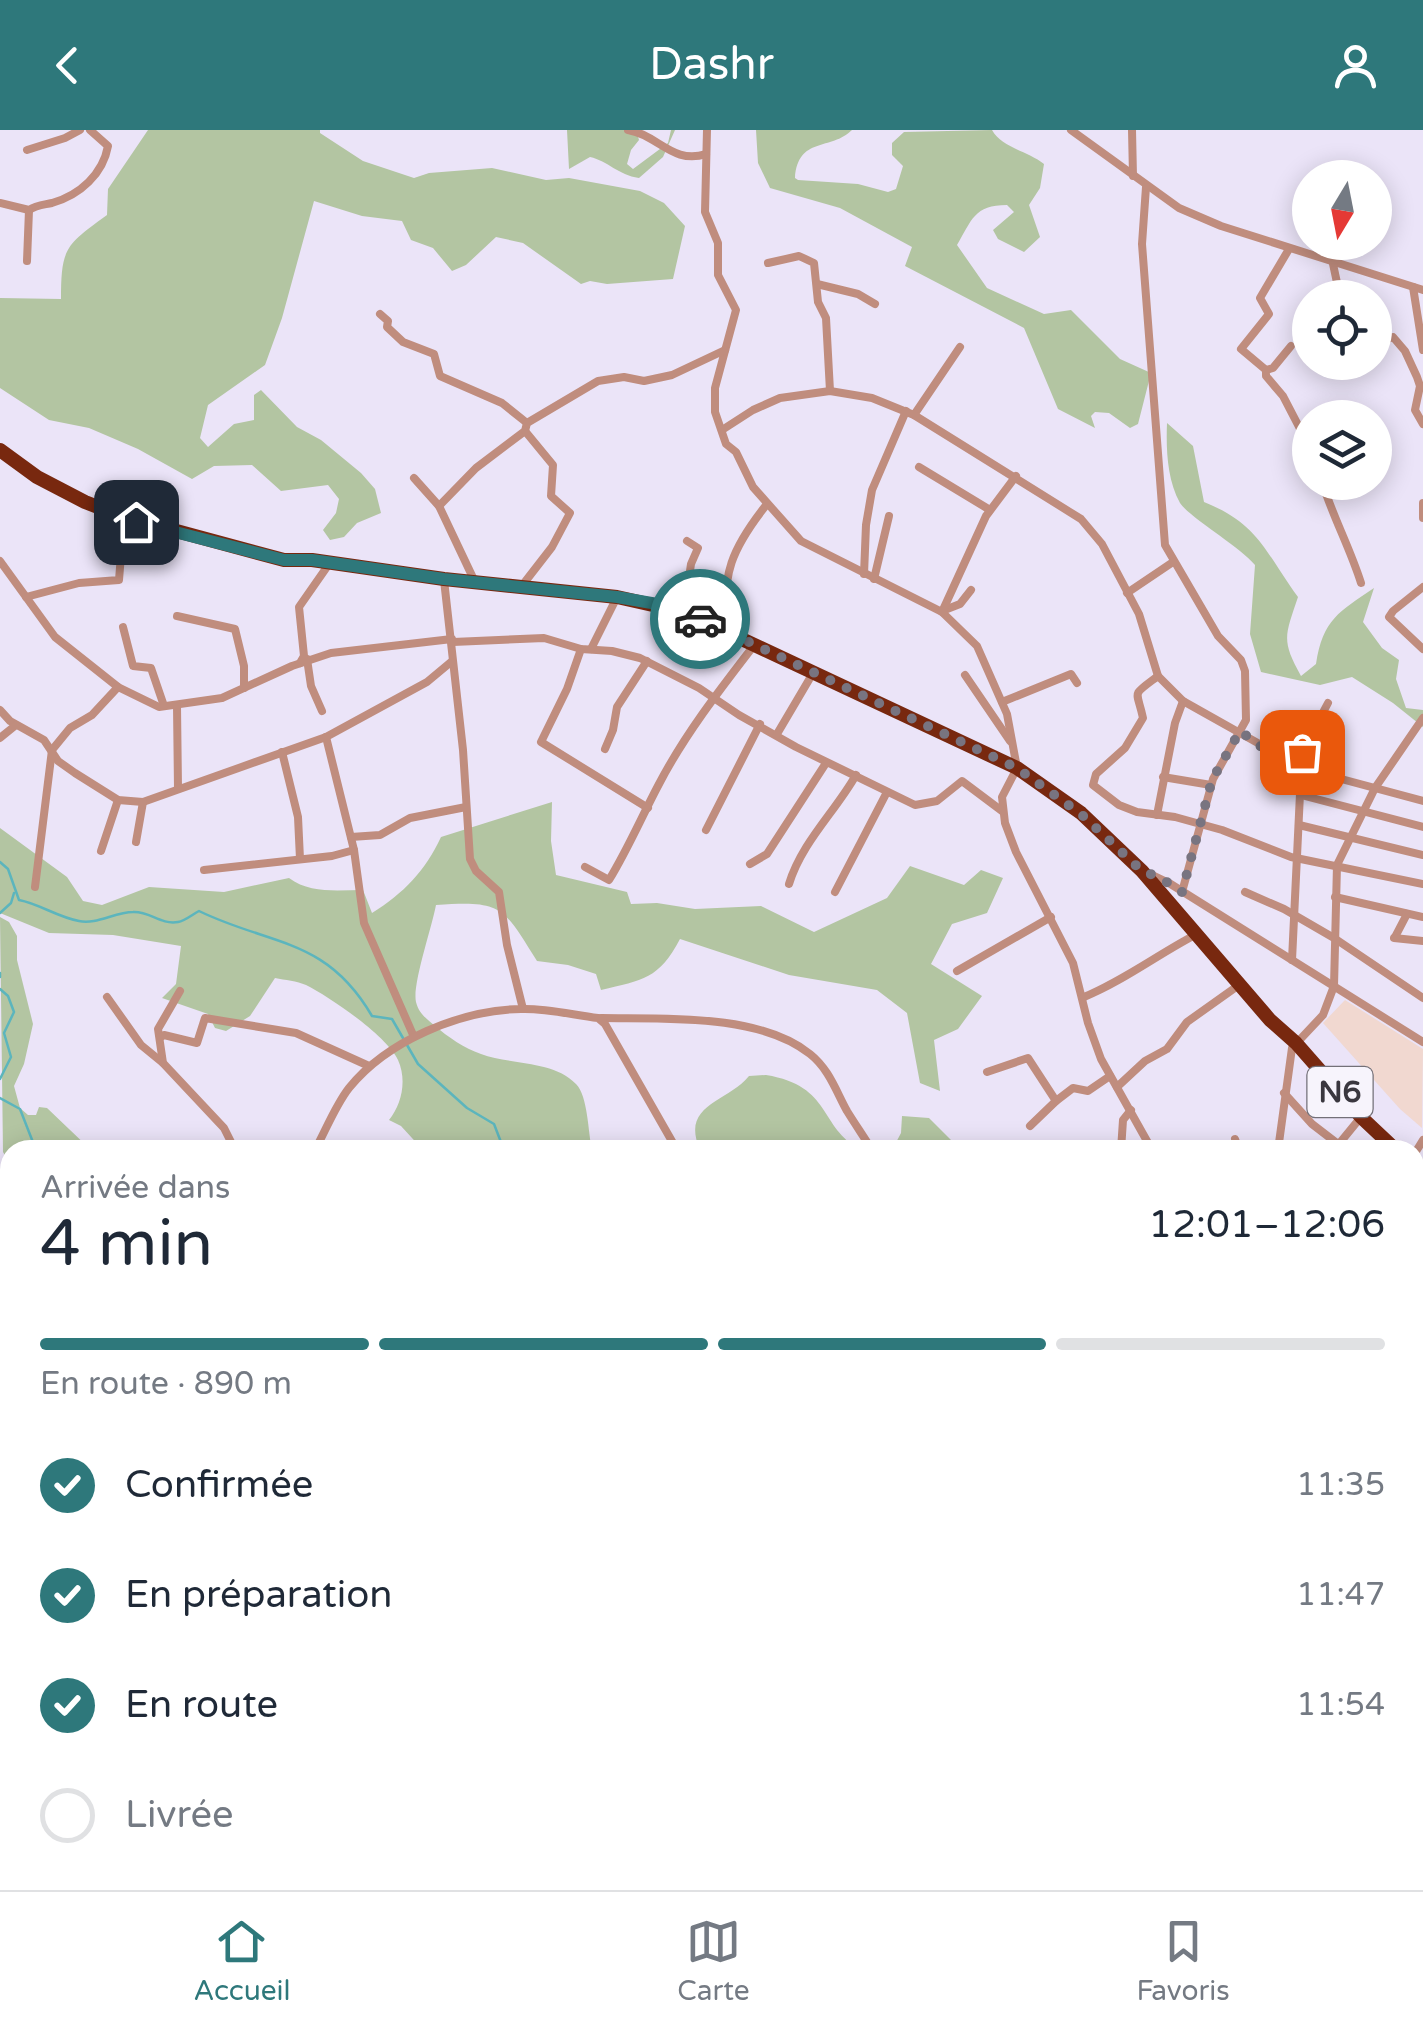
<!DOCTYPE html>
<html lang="fr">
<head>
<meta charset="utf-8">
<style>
  :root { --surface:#fff; --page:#f6f6f7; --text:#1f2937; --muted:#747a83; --line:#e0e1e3; --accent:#2e787b }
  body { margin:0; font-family:"Varela Round",sans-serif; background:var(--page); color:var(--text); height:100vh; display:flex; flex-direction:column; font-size:38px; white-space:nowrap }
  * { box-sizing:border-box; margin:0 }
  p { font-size:32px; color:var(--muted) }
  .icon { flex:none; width:55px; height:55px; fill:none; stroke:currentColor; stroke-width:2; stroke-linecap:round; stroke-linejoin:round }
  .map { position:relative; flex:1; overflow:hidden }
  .panel { position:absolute; left:0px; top:1010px; width:1425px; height:750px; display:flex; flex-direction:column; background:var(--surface); border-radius:30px 30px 0 0; box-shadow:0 5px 25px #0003 }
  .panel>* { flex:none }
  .needle { width:65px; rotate:190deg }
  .tools { position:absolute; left:1292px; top:30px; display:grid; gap:20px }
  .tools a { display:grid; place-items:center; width:100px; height:100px; border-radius:50%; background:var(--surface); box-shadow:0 5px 25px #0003; font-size:50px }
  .pin { position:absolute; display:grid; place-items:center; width:85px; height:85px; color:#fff; margin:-42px; border-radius:20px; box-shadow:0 5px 15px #0006 }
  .courier { position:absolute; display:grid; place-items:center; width:100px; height:100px; margin:-50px; border:8px solid #2e787b; border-radius:50%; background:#fff; color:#222; box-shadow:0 2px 12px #0007 }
  .headline em { font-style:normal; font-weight:600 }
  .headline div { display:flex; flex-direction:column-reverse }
  .headline { display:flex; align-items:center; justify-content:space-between; height:170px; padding:0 40px }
  h1 { font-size:65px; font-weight:600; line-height:75px }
  .bar { display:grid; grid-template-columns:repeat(4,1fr); gap:15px 10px; align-content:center; height:120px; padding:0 40px }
  .bar i { height:12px; border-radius:8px; background:var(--line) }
  .bar .selected { background:var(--accent) }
  .bar p { grid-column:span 4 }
  ol { padding:0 40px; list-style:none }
  li { display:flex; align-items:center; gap:30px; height:110px }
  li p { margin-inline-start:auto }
  li .icon { padding:10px; border-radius:50%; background:var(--accent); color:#fff; stroke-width:4 }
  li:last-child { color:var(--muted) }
  li i { width:55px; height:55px; border:5px solid var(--line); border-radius:50% }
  header { display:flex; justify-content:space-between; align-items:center; height:130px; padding:0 40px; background:var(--accent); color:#fff; font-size:45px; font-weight:600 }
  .menu { display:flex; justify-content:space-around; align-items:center; height:140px; border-top:2px solid var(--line); background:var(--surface); font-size:28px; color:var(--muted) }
  .menu a { display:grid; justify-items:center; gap:5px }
  .menu .selected { color:var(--accent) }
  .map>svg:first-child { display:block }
  .commercial { fill:#f1d8d0 }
  .green { fill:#b3c5a2 }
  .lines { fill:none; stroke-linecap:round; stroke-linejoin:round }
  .stream { stroke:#5cb5bd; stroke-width:2.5 }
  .minor { stroke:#c08d7e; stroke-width:8 }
  .highway { stroke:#78280f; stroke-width:14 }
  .done { stroke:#787480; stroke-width:10; stroke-dasharray:0 18 }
  .route { stroke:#2e787b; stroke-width:12 }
  .labels { text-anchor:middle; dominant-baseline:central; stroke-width:10; stroke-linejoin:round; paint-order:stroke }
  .shield { fill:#f7f4fc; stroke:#737078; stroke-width:2.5 }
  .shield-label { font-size:30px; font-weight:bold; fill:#3a373f }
</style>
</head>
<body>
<header><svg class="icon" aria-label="back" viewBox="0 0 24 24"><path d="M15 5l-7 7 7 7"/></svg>Dashr<svg class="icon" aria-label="person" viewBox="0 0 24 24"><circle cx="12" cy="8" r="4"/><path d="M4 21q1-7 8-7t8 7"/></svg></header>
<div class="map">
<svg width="1423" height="1760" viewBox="0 0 1423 1760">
  <rect width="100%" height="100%" fill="#ebe4f8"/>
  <path class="commercial" d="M1345,870L1423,919L1422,998L1400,979L1323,893Z"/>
  <g class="green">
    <path d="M148,0H320V3L363,31L414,48L429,43L492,38L546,50L569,48L640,61L664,73L685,96L673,149L607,154L590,151L581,154L523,113L496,107L466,135L452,141L433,118L411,110L402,91L362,86L314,71L282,188L265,235L208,275L200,308L208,317L234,294L254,290V265L261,260L297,297L321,310L361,343L375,359L381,383L357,393L344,407L330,410L323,400L336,383L339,369L328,355L281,361L252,335L214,336L192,349L138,319L89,298L49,290L0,258V168L61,169C61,117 66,115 107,85L108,59Z"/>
    <path d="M567,0H636L639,10L631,20L627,34L633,39L668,13L671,0H675L663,27L639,48C618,45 608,31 590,27L569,39Z"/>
    <path d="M756,0H852C831,21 798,6 795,48L798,50L858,54L888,62L896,59L903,36L892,25V13L904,2L992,0C1002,18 1028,21 1044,34L1040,58L1029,75L1040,107L1024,122L998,109L993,100L1014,82L1007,75C974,75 972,90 957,115L987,158L1044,184L1071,180L1120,229L1151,243L1138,294L1130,298L1109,283L1095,282L1091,286L1095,298L1058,279L1024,198L905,136L912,117L840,78L770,58L758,33Z"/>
    <path d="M1167,293L1193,316L1204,372C1259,394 1265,422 1298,467C1285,506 1281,510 1301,546L1316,534C1323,489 1339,482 1374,458L1363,492L1382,518L1399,530L1396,549L1406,578L1423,580V597L1393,573L1352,547L1320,555L1261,542L1250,504L1255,435C1239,416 1189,387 1180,373C1167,349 1166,319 1167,293Z"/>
    <path d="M552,672L551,711L556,745L627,762L631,774L657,773L695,779L761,776L814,802L887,768L910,736L964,755L981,740L1003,748L987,783L952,794L931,834L982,866L958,899L934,910L940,961L920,953L907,883L877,860L789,845L680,809C659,849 643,850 601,860L596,844L568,835L537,831C503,777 503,770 436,775C432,797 412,855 416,872C419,884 427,889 435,896C448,907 464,918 481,924C509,935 553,930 576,954C588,966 588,1002 592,1020H423L401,996L389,990C402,974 407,950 398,930C387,906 330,867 306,855C297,851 285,850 275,848L250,886L226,901L215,898L208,884L162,868L176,854L181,816L113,805L49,803L0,783V698L67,747L83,771L102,775L149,757L224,762L289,748C310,764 338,760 363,760L372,783C404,763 425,741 441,707Z"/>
    <path d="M0,787L9,792L17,806V830L33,894L24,934L14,956L20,978L28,985H36L39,977L47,978L91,1020H10V1033L3,1022Z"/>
    <path d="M766,945C833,956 818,997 861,1020H700C680,974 727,973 749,946Z"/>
    <path d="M902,986L929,988L961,1020H892L901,1003Z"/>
    <path d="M823,1750H949L944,1760H837Z"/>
  </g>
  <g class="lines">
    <g class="stream">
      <path d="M0,732L8,739L19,770C40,774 57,787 79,791C96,795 115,782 133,782C150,781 160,795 178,792C185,791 193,784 199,781C271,816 326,807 372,886L392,889L418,934L467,978L494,994L504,1020"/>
      <path d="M0,783L11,773L14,763"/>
      <path d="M0,843V847"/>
      <path d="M0,859L8,866L14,882L4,903L11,927L0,949"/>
      <path d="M0,968L20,979L36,1020"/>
      <path d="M915,1750L927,1755L935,1754V1750"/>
      <path d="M864,1760L866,1750"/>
      <path d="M895,1760L906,1750"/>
    </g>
    <g class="minor">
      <path d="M628,0C658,5 673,35 706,24"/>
      <path d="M707,0L705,82L718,113V145L736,180L715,258V282L726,314L736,322L753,357L801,411L942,482L977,516L1007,584L1017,638L1002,667L1005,693L1016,722L1073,833L1088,893L1101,929L1152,1020"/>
      <path d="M1071,0L1179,78L1221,96L1423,160"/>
      <path d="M1132,0L1133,46"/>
      <path d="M27,20L65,8L80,0"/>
      <path d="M1146,57L1142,114L1165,415L1218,506L1241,530L1245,541L1246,590L1213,649L1182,762"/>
      <path d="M0,73L29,80C36,75 42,75 52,73C80,65 103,44 108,16L90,0"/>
      <path d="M27,131L29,80"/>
      <path d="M768,133L799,126L814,133L818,172L826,188L830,261"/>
      <path d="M1333,134L1339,162L1335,168"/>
      <path d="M817,154L858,164L875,174"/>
      <path d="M1413,157L1423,220"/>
      <path d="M380,184L388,191L387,197L403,212L434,224L440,246L502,273L527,293"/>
      <path d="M1375,206L1385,210L1393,207L1405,221L1417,247L1420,256L1415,280L1423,294"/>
      <path d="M1291,216L1273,238L1266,240V246L1283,266L1310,318"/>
      <path d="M1266,240L1241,219L1269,184L1260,168L1289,119"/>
      <path d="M914,285L960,217"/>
      <path d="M722,300L753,280L780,268L830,261L872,268L914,285L1081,389L1102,414L1139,484L1158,546L1183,571L1304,639L1423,671"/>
      <path d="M919,337L990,380"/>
      <path d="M414,348L439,376L475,452"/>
      <path d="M1322,352C1333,387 1350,418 1361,453"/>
      <path d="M1423,373V388"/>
      <path d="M439,376L476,338L525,301L527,293L598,251L624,247L644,251L672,245L725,220"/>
      <path d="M0,431L55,507L118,557L159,577L222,568L292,536L331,523L452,509"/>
      <path d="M864,444L866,395L872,360L906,281"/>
      <path d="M874,449L889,386"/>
      <path d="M444,450L463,620L470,729L476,741L499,762L507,815L523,879"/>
      <path d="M521,457L552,417L570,383L551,366L553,335L525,301"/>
      <path d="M1423,457L1393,481L1389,487L1423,519"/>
      <path d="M1127,463L1173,432"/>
      <path d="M26,467L79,453L119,450L123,400L135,392"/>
      <path d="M942,481L960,474L971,460"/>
      <path d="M684,482L691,434L698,418L687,411"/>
      <path d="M942,482L986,386L1016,346"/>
      <path d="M177,486L235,499L244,536V558"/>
      <path d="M123,497L133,536L151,538L164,576"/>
      <path d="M727,500C721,444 732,418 767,374"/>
      <path d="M453,512L544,508L581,519L612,521L640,528L699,558L739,585L796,617L915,675L937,671L962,651L1002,681"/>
      <path d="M581,519L567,559L541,612L648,678"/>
      <path d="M591,519L617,467"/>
      <path d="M307,529L311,556L322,581"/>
      <path d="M300,533L304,526L299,477L329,434"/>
      <path d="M965,545L1010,611"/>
      <path d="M1158,546C1130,567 1137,559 1143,588L1125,618L1096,644L1093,655L1119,675L1137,682L1175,687L1222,700L1291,727L1423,754"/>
      <path d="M1002,572L1071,544L1077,553"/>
      <path d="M177,576L178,658"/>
      <path d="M0,580L10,591L44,610L58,631L75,643L118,670L143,672L326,607L427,552L451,532"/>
      <path d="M777,604L813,543"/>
      <path d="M326,607L354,720L364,793L414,907"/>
      <path d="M0,608L16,595"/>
      <path d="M605,619L613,600L617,577L647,531"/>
      <path d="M282,622L298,687L300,729"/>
      <path d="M1163,647L1211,655"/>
      <path d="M1301,665L1423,697"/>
      <path d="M1157,685L1175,593L1183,571"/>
      <path d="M1299,695L1423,725"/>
      <path d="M706,700L760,594"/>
      <path d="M351,707L380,705L410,688L466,677"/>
      <path d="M136,712L143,672"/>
      <path d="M101,721L118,670"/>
      <path d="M750,734L767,724L826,633"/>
      <path d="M585,737L609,750C628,719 642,686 659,654C685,604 721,558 755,514"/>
      <path d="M204,740L332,726L354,720"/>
      <path d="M1146,742L1169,753L1423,912"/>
      <path d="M789,754C802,712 835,682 856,645"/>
      <path d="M35,757L52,620L70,598L92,585L118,557"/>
      <path d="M835,762L887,662"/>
      <path d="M1245,762L1284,779L1334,808L1423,868"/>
      <path d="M1335,767L1423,787"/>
      <path d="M1395,807L1407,784"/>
      <path d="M1394,808L1423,811"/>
      <path d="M1292,830L1302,622L1328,573"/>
      <path d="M957,841L1051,787"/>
      <path d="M180,861L158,899L163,933L224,998L235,1020"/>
      <path d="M107,867L141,915L163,933"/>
      <path d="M1084,867C1123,851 1157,825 1195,805"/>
      <path d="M601,888C663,889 759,883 810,924C829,939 836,961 847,981C855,994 864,1007 872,1020"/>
      <path d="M161,907L164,905L197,913L205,888L296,903L369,936"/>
      <path d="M987,942L1028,928L1056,971L1073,958L1088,961L1110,946"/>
      <path d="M1117,957L1145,931L1167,919L1187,892L1239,855"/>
      <path d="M1284,963L1312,994L1338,1014"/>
      <path d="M1030,996L1056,971"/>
      <path d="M1235,1009L1239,1020"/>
      <path d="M315,1020C326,1000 335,976 349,958C387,911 460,880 521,879C546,878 573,885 598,888L605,894L677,1020"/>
      <path d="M1121,1020L1123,990L1131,980"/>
      <path d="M1278,1020L1292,918L1323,885L1334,856L1337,735L1375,658L1423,588"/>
      <path d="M1334,1020L1361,987"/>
      <path d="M1415,1023L1423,1010"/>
      <path d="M1415,1070L1423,1076"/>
      <path d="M1415,1135L1423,1140"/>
      <path d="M1415,1164L1423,1161"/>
      <path d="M1415,1191L1423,1194"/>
      <path d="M0,1224L10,1230"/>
      <path d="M1415,1235L1423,1237"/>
      <path d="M1415,1271L1423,1274"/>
      <path d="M0,1296L10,1284"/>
      <path d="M1415,1363L1423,1367"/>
      <path d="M1415,1416L1423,1405"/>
      <path d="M1415,1434L1423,1457"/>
      <path d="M1415,1493H1423"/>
      <path d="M0,1644L10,1634"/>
      <path d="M1415,1648L1423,1654"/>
      <path d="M1415,1670L1423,1662"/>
      <path d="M121,1750L122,1760"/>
      <path d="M187,1750L202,1760"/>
      <path d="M597,1750L616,1760"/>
      <path d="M1288,1750L1293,1760"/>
      <path d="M546,1760L555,1750"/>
      <path d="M1343,1760L1350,1750"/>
    </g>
    <g class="highway">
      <path d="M0,320L37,347L85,372L121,386L284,430H312L444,449L617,467L684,482L1017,638L1081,683L1142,741L1270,890L1296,913L1361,987L1396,1020"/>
      <path d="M1415,1032L1423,1038"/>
    </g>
  </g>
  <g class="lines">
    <path class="done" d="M700,489L1017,638L1081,684L1142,741L1159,747L1182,762L1212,650L1240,601L1263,618L1304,638L1302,622"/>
    <path class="route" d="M136,392L284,430H312L444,449L617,467L663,475L700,489"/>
  </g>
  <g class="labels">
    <rect class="shield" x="1307.5" y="937" width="65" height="50" rx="8"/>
    <g class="shield-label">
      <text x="1340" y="962">N6</text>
    </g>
  </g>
</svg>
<div class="tools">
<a><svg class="needle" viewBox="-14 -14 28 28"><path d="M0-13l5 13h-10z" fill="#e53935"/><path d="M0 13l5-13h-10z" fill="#747a83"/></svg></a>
<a><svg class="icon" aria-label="locate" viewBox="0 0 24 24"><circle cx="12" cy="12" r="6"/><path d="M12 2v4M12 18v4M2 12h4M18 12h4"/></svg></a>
<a><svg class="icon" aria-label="layers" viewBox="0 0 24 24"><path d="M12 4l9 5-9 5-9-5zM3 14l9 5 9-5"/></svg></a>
</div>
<div class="pin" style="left:1302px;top:622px;background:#ea580c"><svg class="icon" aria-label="bag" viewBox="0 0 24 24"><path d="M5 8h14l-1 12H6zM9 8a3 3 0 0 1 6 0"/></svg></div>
<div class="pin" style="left:136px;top:392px;background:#1f2937"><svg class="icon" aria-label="home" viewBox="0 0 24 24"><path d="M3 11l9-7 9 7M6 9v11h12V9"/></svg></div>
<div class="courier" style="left:700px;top:489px"><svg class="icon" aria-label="car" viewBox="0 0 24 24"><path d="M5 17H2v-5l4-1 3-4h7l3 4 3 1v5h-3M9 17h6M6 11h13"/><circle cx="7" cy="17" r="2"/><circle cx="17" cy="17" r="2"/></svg></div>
<section class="panel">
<div class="headline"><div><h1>4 min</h1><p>Arrivée dans</p></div><em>12:01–12:06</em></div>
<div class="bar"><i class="selected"></i><i class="selected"></i><i class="selected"></i><i></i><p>En route · 890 m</p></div>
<ol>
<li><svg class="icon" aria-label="check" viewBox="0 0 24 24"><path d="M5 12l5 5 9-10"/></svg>Confirmée<p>11:35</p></li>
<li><svg class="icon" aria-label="check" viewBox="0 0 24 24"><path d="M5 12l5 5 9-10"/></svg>En préparation<p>11:47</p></li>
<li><svg class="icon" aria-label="check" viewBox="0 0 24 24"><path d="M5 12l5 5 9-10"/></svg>En route<p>11:54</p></li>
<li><i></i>Livrée</li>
</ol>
</section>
</div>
<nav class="menu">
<a class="selected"><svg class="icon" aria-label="home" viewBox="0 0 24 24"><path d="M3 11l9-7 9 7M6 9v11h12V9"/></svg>Accueil</a>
<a><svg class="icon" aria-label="map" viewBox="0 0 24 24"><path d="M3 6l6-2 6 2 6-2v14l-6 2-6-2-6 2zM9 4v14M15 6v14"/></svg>Carte</a>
<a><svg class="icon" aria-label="saved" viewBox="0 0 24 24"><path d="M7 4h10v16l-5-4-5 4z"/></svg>Favoris</a>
</nav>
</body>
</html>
